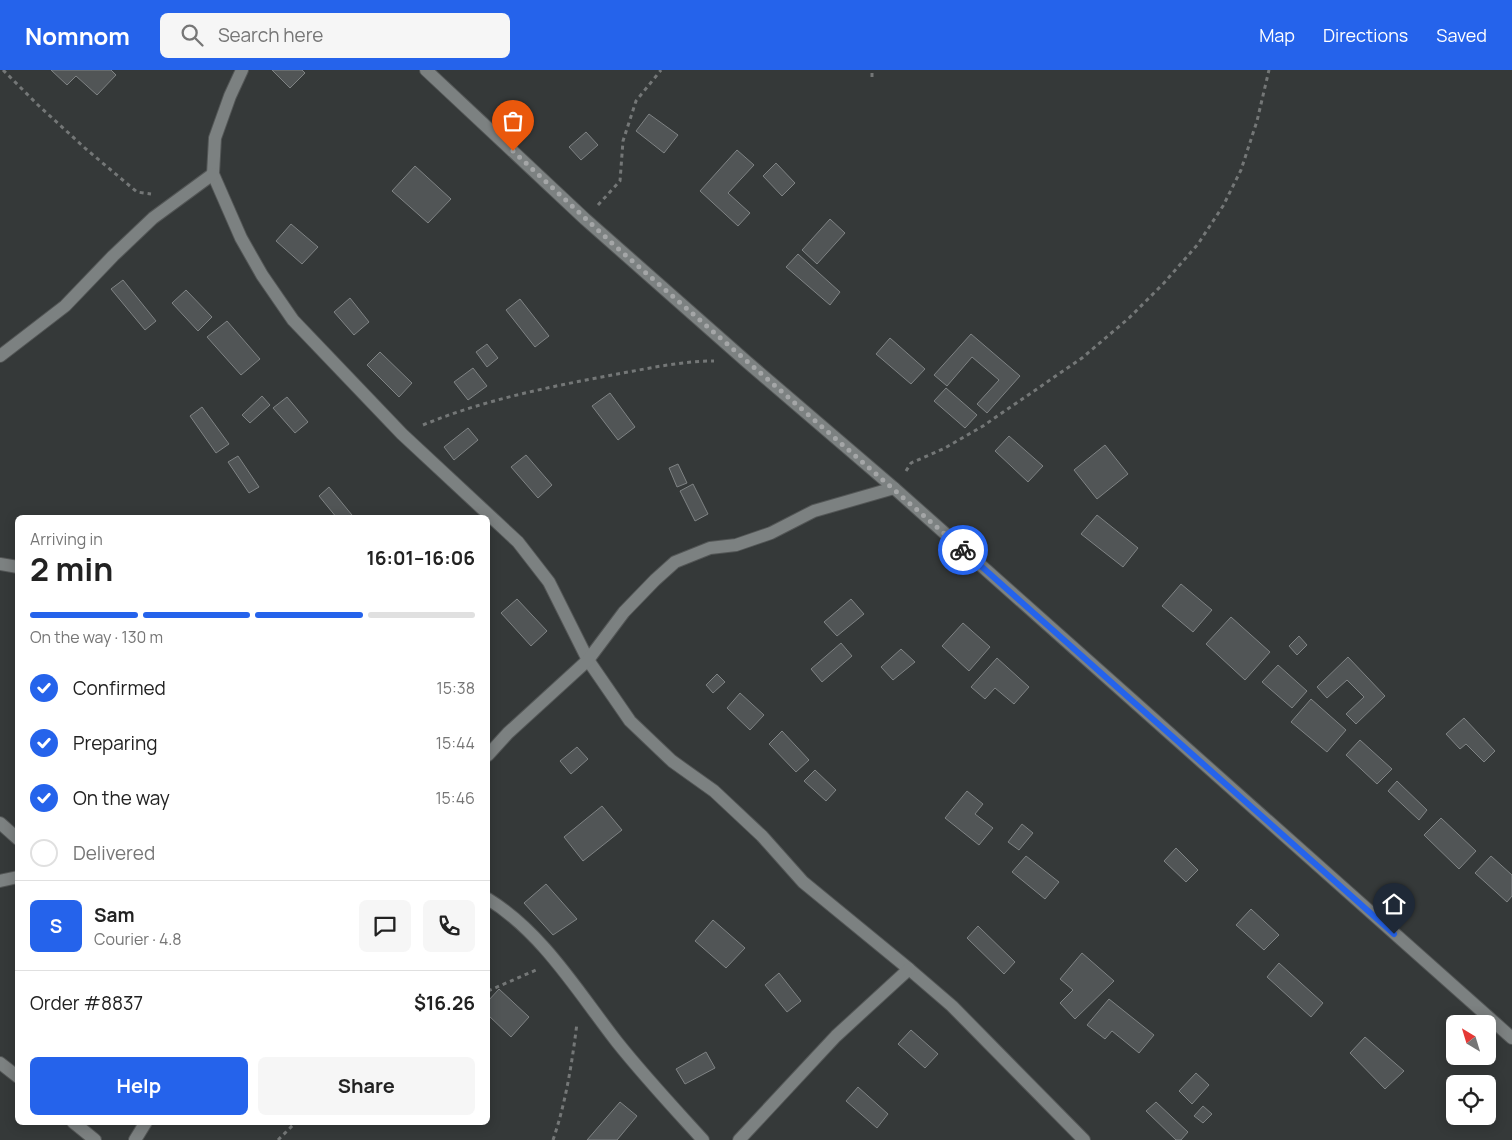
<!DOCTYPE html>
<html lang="en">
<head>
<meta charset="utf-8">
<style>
  :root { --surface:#fff; --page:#f6f6f6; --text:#222; --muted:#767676; --line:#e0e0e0; --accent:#2563eb }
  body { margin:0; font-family:Manrope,sans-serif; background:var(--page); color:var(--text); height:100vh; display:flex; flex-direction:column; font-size:19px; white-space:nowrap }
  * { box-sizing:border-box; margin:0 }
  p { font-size:16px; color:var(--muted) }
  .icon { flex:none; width:28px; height:28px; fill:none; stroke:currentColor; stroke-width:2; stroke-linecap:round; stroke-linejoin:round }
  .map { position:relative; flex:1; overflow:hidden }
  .panel { position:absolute; left:15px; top:445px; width:475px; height:610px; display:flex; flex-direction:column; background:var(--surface); border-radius:8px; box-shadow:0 2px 12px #0003 }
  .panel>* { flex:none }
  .needle { width:32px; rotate:322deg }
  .controls { position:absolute; left:1446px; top:945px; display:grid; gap:10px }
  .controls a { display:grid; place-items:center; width:50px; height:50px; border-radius:8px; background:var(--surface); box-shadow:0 2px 12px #0003; font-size:25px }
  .pin { position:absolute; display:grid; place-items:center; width:42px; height:42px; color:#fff; margin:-51px -21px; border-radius:50% 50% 50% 0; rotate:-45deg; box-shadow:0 0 5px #0007 }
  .pin .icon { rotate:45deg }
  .courier { position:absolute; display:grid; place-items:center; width:50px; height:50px; margin:-25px; border:4px solid #2563eb; border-radius:50%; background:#fff; color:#222; box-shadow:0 1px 6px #0007 }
  .summary em { font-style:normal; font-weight:700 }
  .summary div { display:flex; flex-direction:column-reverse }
  .summary { display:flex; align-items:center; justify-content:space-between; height:85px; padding:0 15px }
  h1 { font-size:32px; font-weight:700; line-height:38px }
  .bar { display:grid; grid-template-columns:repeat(4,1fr); gap:8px 5px; align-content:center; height:60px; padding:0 15px }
  .bar i { height:6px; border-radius:4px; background:var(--line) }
  .bar .on { background:var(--accent) }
  .bar p { grid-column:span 4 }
  .line { display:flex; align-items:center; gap:12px; padding:0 15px; border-top:1px solid var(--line) }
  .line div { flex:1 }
  .round { display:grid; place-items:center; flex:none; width:52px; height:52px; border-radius:8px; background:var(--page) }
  ol { padding:0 15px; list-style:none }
  li { display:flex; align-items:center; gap:15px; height:55px }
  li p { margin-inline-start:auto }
  li .icon { padding:5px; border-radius:50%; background:var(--accent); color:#fff; stroke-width:4 }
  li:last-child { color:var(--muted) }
  li i { width:28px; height:28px; border:2px solid var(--line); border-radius:50% }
  .cta { display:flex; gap:10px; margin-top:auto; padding:10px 15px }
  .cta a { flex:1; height:58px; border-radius:8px; background:var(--accent); color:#fff; font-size:20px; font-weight:700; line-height:58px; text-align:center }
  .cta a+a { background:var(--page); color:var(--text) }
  header { display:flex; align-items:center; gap:30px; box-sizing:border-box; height:70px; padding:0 25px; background:var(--accent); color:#fff }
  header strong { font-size:24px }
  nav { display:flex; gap:28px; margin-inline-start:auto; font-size:18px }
  .search { width:350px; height:45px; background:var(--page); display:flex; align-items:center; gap:12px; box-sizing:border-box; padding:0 18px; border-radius:8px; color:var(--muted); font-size:19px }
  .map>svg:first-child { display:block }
  .building { fill:#515556; stroke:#7f8384 }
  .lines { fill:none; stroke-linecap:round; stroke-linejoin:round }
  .minor-casing { stroke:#535656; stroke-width:14 }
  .path { stroke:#747777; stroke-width:3; stroke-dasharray:4 4; stroke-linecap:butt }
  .minor { stroke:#7c8181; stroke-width:12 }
  .done { stroke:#a4a6a7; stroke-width:5; stroke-dasharray:0 9 }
  .route { stroke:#2563eb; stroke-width:6 }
</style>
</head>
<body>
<header>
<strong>Nomnom</strong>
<div class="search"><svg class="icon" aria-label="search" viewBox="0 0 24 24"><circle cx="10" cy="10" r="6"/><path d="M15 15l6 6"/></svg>Search here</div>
<nav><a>Map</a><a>Directions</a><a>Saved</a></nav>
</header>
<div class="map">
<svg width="1512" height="1070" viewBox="0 0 1512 1070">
  <rect width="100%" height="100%" fill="#353939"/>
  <g class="building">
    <path d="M51,0H111L116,5L97,25L76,6L67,15Z"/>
    <path d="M272,0H302L305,3L290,18Z"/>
    <path d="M649,44L678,65L664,83L636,61Z"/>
    <path d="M586,62L598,75L581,90L569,77Z"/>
    <path d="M737,80L754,95L728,123L750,143L738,156L700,121Z"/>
    <path d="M776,93L795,113L782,126L763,106Z"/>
    <path d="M415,96L451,129L428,153L392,121Z"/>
    <path d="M830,149L845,163L817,194L802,180Z"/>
    <path d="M291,154L318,177L302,194L276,171Z"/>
    <path d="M798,184L840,222L830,235L786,197Z"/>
    <path d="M123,210L156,251L145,260L111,219Z"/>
    <path d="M186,220L212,247L198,261L172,233Z"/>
    <path d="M350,228L369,252L354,265L334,242Z"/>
    <path d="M520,229L549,266L535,277L506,240Z"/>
    <path d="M227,251L260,289L241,305L207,267Z"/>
    <path d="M971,264L1020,306L987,343L977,334L999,310L972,287L947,316L934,305Z"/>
    <path d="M890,268L925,299L911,314L876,284Z"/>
    <path d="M487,274L498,288L487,297L476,282Z"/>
    <path d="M380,282L412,313L399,327L367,295Z"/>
    <path d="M473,298L487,316L468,330L454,312Z"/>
    <path d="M946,318L977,345L965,358L934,331Z"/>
    <path d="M610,323L635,357L618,370L592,336Z"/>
    <path d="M262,326L270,335L250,353L242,345Z"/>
    <path d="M287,327L308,352L295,363L273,338Z"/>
    <path d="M202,337L229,374L216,383L190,346Z"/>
    <path d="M468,358L478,370L454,390L444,377Z"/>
    <path d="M1009,366L1043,396L1028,412L995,381Z"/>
    <path d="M1105,375L1128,404L1097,429L1074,400Z"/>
    <path d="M526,385L552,415L538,428L511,397Z"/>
    <path d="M238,386L259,417L249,423L228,392Z"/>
    <path d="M678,394L687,413L677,417L669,398Z"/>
    <path d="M693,414L708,444L695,451L680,421Z"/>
    <path d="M329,417L352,445L349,448H337L319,426Z"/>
    <path d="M1097,445L1138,478L1123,497L1081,464Z"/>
    <path d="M1181,514L1212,540L1193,562L1162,536Z"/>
    <path d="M517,529L547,561L531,576L501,543Z"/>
    <path d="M851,529L864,544L837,566L824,552Z"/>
    <path d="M1231,547L1270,582L1245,610L1206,574Z"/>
    <path d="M963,553L990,577L969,601L942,576Z"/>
    <path d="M1299,566L1307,575L1297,585L1289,576Z"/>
    <path d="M841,573L852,586L822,612L811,599Z"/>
    <path d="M901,579L915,592L893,610L881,597Z"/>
    <path d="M1348,587L1385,626L1356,654L1346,644L1364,627L1347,610L1327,628L1317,617Z"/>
    <path d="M997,588L1029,617L1014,634L995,618L985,629L971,617Z"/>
    <path d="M1278,595L1307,621L1292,638L1262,612Z"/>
    <path d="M717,604L725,612L713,623L706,615Z"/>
    <path d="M740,623L764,645L750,660L727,638Z"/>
    <path d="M1311,629L1346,660L1327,682L1291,652Z"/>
    <path d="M1464,648L1495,681L1484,692L1466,674L1460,679L1446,664Z"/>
    <path d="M782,661L809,690L796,702L769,674Z"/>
    <path d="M1360,670L1392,699L1377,714L1346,685Z"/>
    <path d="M577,677L588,689L571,704L560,691Z"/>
    <path d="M815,700L836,720L826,731L804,711Z"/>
    <path d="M1397,711L1427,740L1419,750L1388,721Z"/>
    <path d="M967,721L983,734L975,744L993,758L979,775L945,748Z"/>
    <path d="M602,736L622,760L583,791L564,767Z"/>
    <path d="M1441,748L1476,781L1459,799L1424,765Z"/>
    <path d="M1022,754L1033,763L1019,780L1008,772Z"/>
    <path d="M1176,778L1198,800L1186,812L1164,791Z"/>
    <path d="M1026,786L1059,812L1045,829L1012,802Z"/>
    <path d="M1491,786L1512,805V826L1507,832L1475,803Z"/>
    <path d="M546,814L577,849L553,865L524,833Z"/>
    <path d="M1251,839L1279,865L1264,880L1236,855Z"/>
    <path d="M713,850L745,878L726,898L695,871Z"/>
    <path d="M978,856L1015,892L1004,904L967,868Z"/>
    <path d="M1082,883L1114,911L1075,949L1060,933L1073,920L1060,909Z"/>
    <path d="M1279,893L1323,933L1311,947L1267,907Z"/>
    <path d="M779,903L801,931L787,942L765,915Z"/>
    <path d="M499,919L529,947L511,967L488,945V931Z"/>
    <path d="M1109,929L1154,965L1139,983L1112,961L1105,969L1087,955Z"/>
    <path d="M911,960L938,984L925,998L898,974Z"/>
    <path d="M1365,967L1404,1001L1385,1019L1350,983Z"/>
    <path d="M706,982L715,998L685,1014L676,999Z"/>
    <path d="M1196,1003L1209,1015L1192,1034L1179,1021Z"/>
    <path d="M858,1017L888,1044L877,1058L846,1031Z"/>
    <path d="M620,1032L637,1046L617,1070H587Z"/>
    <path d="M1156,1032L1188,1062L1181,1070H1176L1146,1041Z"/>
    <path d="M1203,1036L1212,1044L1203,1053L1194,1046Z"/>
  </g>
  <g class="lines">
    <defs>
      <g id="minor">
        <path d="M242,0L230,26L215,68L213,104L241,168L262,205L293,250L402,364L518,472L549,512L588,590L630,651L672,691L714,721L762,766L803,812L909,899L952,936L1084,1070"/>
        <path d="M426,0L585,149L747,292L894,418L1512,968"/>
        <path d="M0,286L65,236L113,186L153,148L213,104"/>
        <path d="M0,494L18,497"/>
        <path d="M488,685L508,663L588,590L624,542L655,510L675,492L710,478L736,475L771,463L814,441L894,418"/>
        <path d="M0,753L18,769"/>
        <path d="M0,811L18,807"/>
        <path d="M488,829C543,863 578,922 617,972C644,1006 674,1038 703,1070"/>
        <path d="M0,993L18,1007"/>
        <path d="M73,1052L95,1070"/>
        <path d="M135,1070L146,1052"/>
        <path d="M739,1070L836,966L909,899"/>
      </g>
    </defs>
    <use href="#minor" class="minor-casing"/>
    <g class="path">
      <path d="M3,0L38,35L86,79L137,122L151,124"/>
      <path d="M872,7V0"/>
      <path d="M598,135L620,111L623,71L636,31L661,0"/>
      <path d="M423,355C483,330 549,317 612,305C646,299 680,291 714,291"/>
      <path d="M906,401L911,393L943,379L983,356L1082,288L1129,248L1164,213L1198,174L1223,136L1241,100L1257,51L1269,0"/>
      <path d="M488,921L536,900"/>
      <path d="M278,1070L296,1052"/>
      <path d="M553,1070C566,1032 572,993 577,953"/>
    </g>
    <use href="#minor" class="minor"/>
  </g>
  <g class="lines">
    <path class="done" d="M513,81L614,175L963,480"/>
    <path class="route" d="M963,480L1394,864"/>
  </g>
</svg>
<div class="controls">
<a><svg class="needle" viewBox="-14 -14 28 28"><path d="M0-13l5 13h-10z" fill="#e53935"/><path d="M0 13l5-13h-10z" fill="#767676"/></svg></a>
<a><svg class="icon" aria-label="locate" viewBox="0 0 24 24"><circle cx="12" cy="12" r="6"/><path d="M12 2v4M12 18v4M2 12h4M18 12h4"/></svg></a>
</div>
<div class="pin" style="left:513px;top:81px;background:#ea580c"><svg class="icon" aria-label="bag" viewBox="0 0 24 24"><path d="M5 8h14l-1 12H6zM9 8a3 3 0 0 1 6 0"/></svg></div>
<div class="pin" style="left:1394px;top:864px;background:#1f2937"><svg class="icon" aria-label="home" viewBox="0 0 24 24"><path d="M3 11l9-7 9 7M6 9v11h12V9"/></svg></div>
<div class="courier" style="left:963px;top:480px"><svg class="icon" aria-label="bike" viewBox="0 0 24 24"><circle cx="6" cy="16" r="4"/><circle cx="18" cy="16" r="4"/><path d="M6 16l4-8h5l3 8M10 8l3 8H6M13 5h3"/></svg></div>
<section class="panel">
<div class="summary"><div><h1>2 min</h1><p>Arriving in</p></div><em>16:01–16:06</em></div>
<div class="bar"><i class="on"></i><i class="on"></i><i class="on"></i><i></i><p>On the way · 130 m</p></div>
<ol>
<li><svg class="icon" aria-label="check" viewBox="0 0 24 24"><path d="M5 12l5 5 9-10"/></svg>Confirmed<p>15:38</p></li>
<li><svg class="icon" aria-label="check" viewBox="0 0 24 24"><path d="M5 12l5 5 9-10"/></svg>Preparing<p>15:44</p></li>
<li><svg class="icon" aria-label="check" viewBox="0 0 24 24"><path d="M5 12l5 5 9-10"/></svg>On the way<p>15:46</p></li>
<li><i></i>Delivered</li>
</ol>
<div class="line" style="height:90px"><b class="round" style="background:var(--accent);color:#fff">S</b><div><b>Sam</b><p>Courier · 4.8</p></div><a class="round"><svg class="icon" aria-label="chat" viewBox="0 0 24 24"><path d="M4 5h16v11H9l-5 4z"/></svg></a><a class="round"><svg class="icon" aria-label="phone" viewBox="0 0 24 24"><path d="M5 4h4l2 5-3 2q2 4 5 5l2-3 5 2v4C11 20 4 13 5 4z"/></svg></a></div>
<div class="line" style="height:65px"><div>Order #8837</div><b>$16.26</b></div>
<div class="cta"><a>Help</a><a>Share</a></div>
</section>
</div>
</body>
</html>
